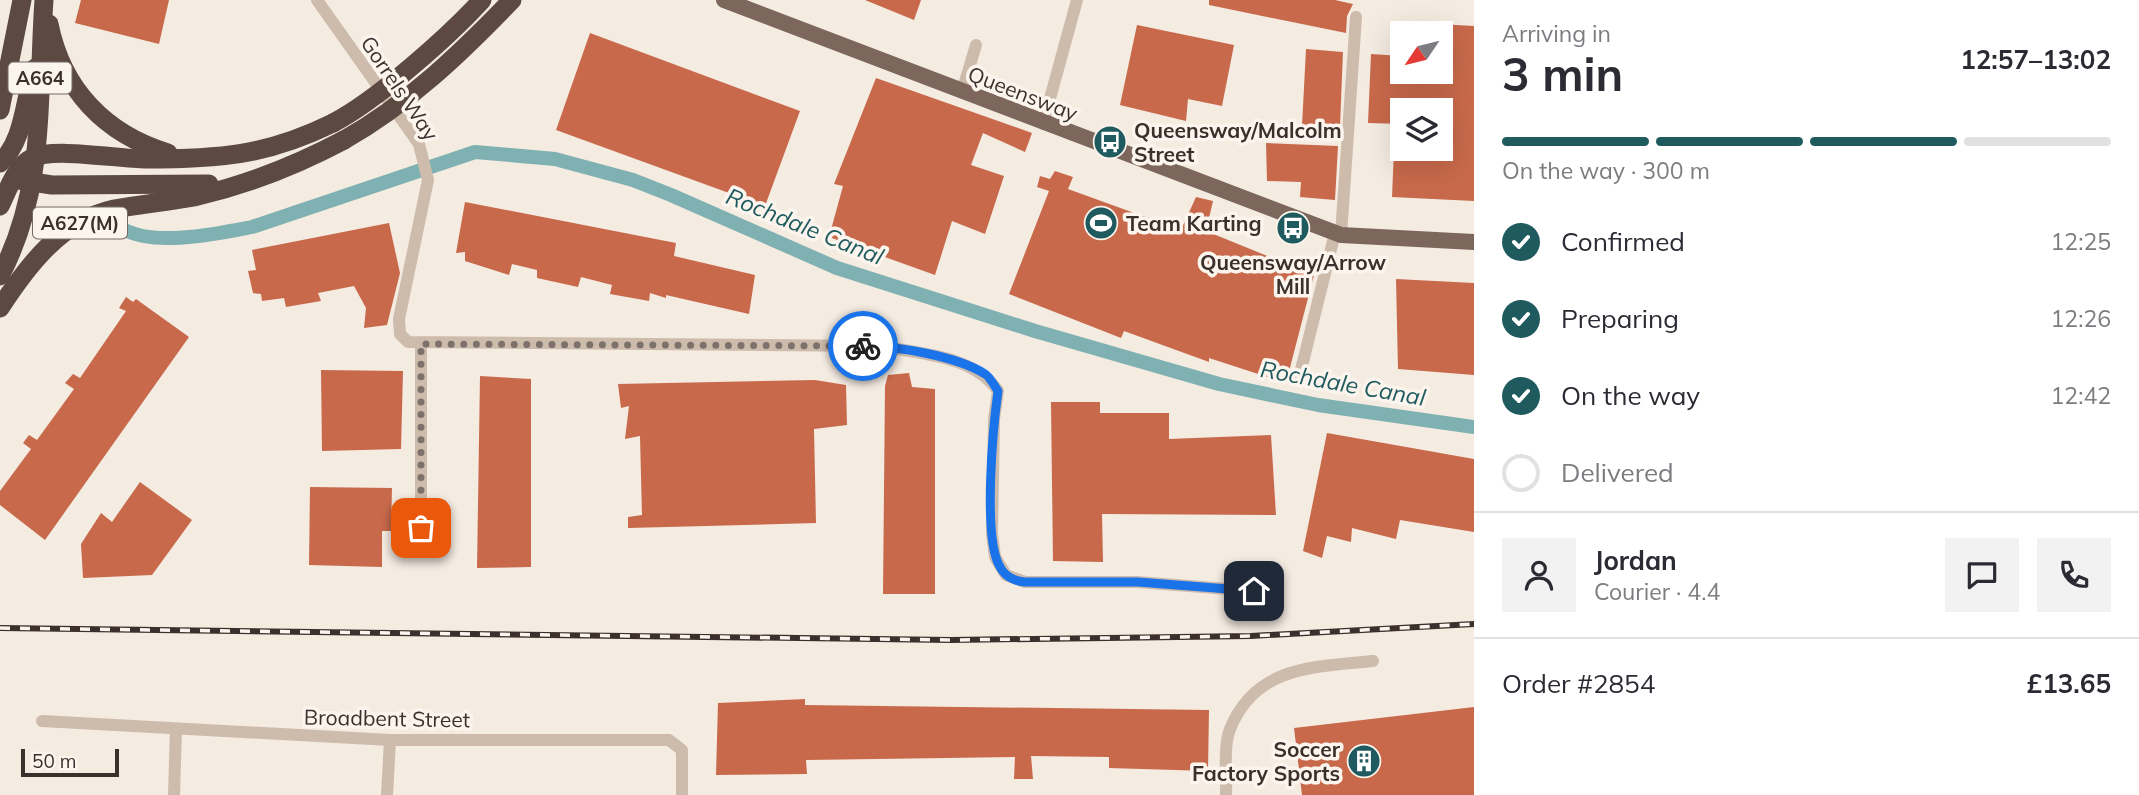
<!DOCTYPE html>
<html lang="en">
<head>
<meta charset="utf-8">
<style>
  :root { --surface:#fff; --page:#f2f2f3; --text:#2b2b33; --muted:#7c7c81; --line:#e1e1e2; --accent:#1f5a5e }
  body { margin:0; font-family:Mulish,sans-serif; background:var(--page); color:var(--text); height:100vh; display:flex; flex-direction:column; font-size:26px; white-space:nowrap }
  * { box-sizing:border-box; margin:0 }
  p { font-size:23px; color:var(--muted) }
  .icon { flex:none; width:38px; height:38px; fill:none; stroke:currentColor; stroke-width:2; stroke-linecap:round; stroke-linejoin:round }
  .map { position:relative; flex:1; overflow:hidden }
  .details { display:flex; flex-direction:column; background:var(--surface); width:665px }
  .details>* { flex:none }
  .needle { width:46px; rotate:235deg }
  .buttons { position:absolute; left:1390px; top:21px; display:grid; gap:14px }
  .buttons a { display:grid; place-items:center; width:63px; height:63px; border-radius:0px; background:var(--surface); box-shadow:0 7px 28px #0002; font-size:35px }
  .scale { position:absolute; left:21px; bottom:18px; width:98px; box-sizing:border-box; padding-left:7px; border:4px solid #3b302b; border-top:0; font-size:19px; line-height:24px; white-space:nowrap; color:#3b302b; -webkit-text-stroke:5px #fbf5ee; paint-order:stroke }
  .pin { position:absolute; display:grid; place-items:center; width:60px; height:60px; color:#fff; margin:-30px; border-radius:14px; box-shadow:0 4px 10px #0006 }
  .courier { position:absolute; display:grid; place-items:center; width:70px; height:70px; margin:-35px; border:5px solid #1a73e8; border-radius:50%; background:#fff; color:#222; box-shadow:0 2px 9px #0007 }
  .summary em { font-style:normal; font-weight:700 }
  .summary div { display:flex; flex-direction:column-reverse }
  .summary { display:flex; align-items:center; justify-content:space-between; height:119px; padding:0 28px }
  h1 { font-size:46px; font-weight:700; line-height:52px }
  .bar { display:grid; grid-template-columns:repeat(4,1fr); gap:10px 7px; align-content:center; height:84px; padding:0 28px }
  .bar i { height:9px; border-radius:5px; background:var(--line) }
  .bar .selected { background:var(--accent) }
  .bar p { grid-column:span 4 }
  .line { display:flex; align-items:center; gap:18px; padding:0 28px; border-top:2px solid var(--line) }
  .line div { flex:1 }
  .round { display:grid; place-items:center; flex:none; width:74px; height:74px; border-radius:0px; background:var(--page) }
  ol { padding:0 28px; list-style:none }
  li { display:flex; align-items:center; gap:21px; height:77px }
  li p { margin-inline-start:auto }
  li .icon { padding:7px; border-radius:50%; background:var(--accent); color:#fff; stroke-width:4 }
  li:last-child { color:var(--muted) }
  li i { width:38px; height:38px; border:4px solid var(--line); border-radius:50% }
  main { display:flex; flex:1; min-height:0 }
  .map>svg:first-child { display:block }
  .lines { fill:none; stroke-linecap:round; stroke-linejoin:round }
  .canal { stroke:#7fb0b2; stroke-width:14 }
  .building { fill:#c8694b }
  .minor { stroke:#cdbbac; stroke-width:12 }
  .major { stroke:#7d675c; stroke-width:16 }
  .highway { stroke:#5c4a42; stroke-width:19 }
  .rail-casing { stroke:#3b302b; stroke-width:6 }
  .rail { stroke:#fbf5ee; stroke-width:3.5; stroke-dasharray:10; stroke-linecap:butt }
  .highway-bridge { stroke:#5c4a42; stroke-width:19 }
  .done { stroke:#7c716b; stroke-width:7; stroke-dasharray:0 12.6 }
  .route { stroke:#1a73e8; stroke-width:9 }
  .labels { text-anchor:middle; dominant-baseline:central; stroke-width:7; stroke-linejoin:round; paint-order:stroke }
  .shield { fill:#fbf5ee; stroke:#756b66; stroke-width:2 }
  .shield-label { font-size:19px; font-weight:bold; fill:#3b302b }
  .street-label { font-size:21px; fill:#3b302b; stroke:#fbf5ee }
  .poi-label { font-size:21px; font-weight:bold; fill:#3b302b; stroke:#fbf5ee; text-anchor:start }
  .water-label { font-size:23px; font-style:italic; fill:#1f5a5e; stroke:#fbf5ee }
</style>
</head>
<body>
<main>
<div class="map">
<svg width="1474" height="795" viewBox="0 0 1474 795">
  <rect width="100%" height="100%" fill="#f4ebe1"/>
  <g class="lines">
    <path class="canal" d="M123,229C155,247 216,234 252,227L475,152L555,159L633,180L671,195L837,268L1035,331L1219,384L1318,405L1474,427"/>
  </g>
  <g class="building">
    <path d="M81,0H169L159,44L75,23Z"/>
    <path d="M865,0H921L914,20Z"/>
    <path d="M1209,0H1335L1353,4L1347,16L1346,33L1209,5Z"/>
    <path d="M1401,22L1474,26V201L1392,197L1394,149H1440V110H1402V124L1368,123L1371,54L1402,56V72H1440V33H1401Z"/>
    <path d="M1137,25L1234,45L1222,106L1188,99L1186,121L1120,105Z"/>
    <path d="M590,33L800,111L765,206L556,130Z"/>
    <path d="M1306,49L1343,52L1340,126H1302Z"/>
    <path d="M876,78L1032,133L1025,152L983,133L971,165L1004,176L985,234L952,221L935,275L829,237L843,186L834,184Z"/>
    <path d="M1266,143L1338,146L1335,200L1300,197L1301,182L1267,181Z"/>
    <path d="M1055,171L1073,177L1068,189L1181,230L1196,197L1213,201L1206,231L1314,275L1286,383L1209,358V362L1124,331L1121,338L1009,294L1049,191L1037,187L1040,176L1050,179Z"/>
    <path d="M465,202L676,243L674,256L755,275L749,314L666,295V298L650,293L649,301L610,294L612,285L581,277L578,287L537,278V270L512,264L509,275L465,261V252L456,253Z"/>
    <path d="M389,223L400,273L387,325L364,328L366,308L354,286L318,293L321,301L286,307L284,298L262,301L261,294L253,293L248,271L256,270L252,250Z"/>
    <path d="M1396,279L1474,283V375L1398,369Z"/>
    <path d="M126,297L133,302L136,299L189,337L45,540L0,505V491L31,449L23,443L29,435L37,440L74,389L65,383L73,374L80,378L126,311L119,308Z"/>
    <path d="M321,370L403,371L401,449L322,451Z"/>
    <path d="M909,373L912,387L935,389V594H883L885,386L888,375Z"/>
    <path d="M480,376L531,379V567L477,568Z"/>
    <path d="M815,380L846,385L847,425L814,429L816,523L628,528V517L642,515L640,436L625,439L629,406L621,408L618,384Z"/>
    <path d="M1051,402H1100V413H1169V439L1271,435L1276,515L1102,514L1103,562L1053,561Z"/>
    <path d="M1327,433L1474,459V532L1400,520L1396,539L1352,528L1351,542L1327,536L1322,558L1303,551Z"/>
    <path d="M140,482L192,520L152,575L83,578L81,544L101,513L112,522Z"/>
    <path d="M310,487L392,488L391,531H382V567L309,565Z"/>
    <path d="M805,699V705L1209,710L1208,771L1109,768V757L1031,756L1033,779H1014L1015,757L806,760L807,774L716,775L718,703Z"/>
    <path d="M1474,707V795H1302L1294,728Z"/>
  </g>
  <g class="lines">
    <g class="minor">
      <path d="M317,0L419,144L428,180L399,319L400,334L408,342L880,346C920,354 973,355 998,391L994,419L992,534L995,557L1006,575L1025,582H1137L1254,591"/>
      <path d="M962,92L976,45"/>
      <path d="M1043,124L1077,0"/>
      <path d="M1341,235L1356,17"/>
      <path d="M421,344V528"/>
      <path d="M1300,374L1335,233"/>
      <path d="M42,721L390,740H669L682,750V795"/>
      <path d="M174,795L176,729"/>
      <path d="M387,795L390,740"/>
      <path d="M1226,795C1227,776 1223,747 1230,729C1256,665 1315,667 1373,661"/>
    </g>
    <path class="major" d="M724,0L1341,235L1474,242"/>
    <g class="highway">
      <path d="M49,24C62,89 105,134 168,153"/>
      <path d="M0,110L22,0"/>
      <path d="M0,163C25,140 24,99 35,68"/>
      <path d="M19,180L52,185L209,184"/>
      <path d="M0,206C8,190 15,167 32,158C53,147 119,159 145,159C218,159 266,156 333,123"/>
      <path d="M0,276C47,187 37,96 44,0"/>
      <path d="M0,308C28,265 61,221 114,209C141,204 168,202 194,197C246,185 297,165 344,140"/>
    </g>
    <defs>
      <path id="rail" d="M0,628L951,640L1251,636L1474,624"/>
    </defs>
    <use href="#rail" class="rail-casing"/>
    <use href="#rail" class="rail"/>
    <g class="highway-bridge">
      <path d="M333,123C377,100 448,37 482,0"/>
      <path d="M344,140C408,104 461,53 512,0"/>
    </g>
  </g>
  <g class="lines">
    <path class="done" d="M421,528V344L863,346"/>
    <path class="route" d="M863,346C896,346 957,356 985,374C990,377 994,385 998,391C993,427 983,535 999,565C1004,576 1013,581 1025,582H1138L1254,591"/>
  </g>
  <defs>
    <symbol id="bus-disc" viewBox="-11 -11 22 22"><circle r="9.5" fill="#1f5a5e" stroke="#fbf5ee"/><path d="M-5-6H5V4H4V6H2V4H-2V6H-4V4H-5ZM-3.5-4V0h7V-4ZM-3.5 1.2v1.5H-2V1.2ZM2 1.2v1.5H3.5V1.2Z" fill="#fff"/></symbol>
    <symbol id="stadium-disc" viewBox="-11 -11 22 22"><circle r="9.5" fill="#1f5a5e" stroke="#fbf5ee"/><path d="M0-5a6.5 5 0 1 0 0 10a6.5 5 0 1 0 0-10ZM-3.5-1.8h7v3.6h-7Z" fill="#fff"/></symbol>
    <symbol id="building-disc" viewBox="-11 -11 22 22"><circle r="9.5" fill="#1f5a5e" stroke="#fbf5ee"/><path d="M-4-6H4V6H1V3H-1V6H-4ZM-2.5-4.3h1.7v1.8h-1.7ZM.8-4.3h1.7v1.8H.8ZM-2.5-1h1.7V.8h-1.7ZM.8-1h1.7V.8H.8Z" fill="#fff"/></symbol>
  </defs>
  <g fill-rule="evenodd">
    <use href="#bus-disc" x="1091" y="123" width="38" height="38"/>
    <use href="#stadium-disc" x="1082" y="204" width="38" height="38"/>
    <use href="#bus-disc" x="1274" y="209" width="38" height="38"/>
    <use href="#building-disc" x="1345" y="742" width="38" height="38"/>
  </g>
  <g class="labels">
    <g class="shield">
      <rect x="8.5" y="62.5" width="63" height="31" rx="5"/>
      <rect x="33" y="207.5" width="94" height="31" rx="5"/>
    </g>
    <g class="shield-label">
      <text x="40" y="78">A664</text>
      <text x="80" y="223">A627(M)</text>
    </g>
    <g class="street-label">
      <text transform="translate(400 88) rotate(56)">Gorrels Way</text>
      <text transform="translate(1023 93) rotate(21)">Queensway</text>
      <text transform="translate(387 718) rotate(1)">Broadbent Street</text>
    </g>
    <g class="poi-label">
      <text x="1134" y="130">Queensway/Malcolm<tspan x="1134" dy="24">Street</tspan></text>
      <text x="1126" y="223">Team Karting</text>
      <text x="1293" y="262" text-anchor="middle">Queensway/Arrow<tspan x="1293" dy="24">Mill</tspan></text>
      <text x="1340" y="749" text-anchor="end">Soccer<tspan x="1340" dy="24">Factory Sports</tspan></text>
    </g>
    <g class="water-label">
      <text transform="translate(805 226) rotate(22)">Rochdale Canal</text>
      <text transform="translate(1343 383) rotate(10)">Rochdale Canal</text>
    </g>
  </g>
</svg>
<div class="buttons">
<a><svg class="needle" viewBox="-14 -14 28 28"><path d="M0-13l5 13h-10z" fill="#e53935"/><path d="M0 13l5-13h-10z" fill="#7c7c81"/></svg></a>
<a><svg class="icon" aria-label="layers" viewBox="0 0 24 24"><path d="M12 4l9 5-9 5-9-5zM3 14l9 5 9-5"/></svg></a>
</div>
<div class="scale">50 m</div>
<div class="pin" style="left:421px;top:528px;background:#ea580c"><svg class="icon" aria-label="bag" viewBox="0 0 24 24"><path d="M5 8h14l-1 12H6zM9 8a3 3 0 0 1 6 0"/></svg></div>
<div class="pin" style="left:1254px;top:591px;background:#1f2937"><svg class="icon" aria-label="home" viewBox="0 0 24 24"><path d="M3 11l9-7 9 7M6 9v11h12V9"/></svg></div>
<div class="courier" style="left:863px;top:346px"><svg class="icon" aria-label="bike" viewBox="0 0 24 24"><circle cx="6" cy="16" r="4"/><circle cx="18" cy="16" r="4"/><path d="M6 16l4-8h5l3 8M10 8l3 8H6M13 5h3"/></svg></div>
</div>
<section class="details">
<div class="summary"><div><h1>3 min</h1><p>Arriving in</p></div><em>12:57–13:02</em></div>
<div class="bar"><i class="selected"></i><i class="selected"></i><i class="selected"></i><i></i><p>On the way · 300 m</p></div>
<ol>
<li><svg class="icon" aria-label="check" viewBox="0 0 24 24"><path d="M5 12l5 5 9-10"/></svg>Confirmed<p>12:25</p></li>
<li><svg class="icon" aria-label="check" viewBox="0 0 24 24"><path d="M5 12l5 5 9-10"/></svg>Preparing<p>12:26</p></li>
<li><svg class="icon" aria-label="check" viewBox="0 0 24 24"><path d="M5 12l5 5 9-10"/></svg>On the way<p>12:42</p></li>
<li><i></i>Delivered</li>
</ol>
<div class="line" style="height:126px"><a class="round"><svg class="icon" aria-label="person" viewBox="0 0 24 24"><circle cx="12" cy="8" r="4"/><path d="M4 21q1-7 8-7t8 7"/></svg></a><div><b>Jordan</b><p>Courier · 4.4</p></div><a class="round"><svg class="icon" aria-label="chat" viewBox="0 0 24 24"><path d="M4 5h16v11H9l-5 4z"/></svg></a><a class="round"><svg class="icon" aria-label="phone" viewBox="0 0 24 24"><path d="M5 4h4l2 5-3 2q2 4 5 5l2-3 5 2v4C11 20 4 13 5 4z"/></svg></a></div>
<div class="line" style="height:91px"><div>Order #2854</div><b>£13.65</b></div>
</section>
</main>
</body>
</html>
